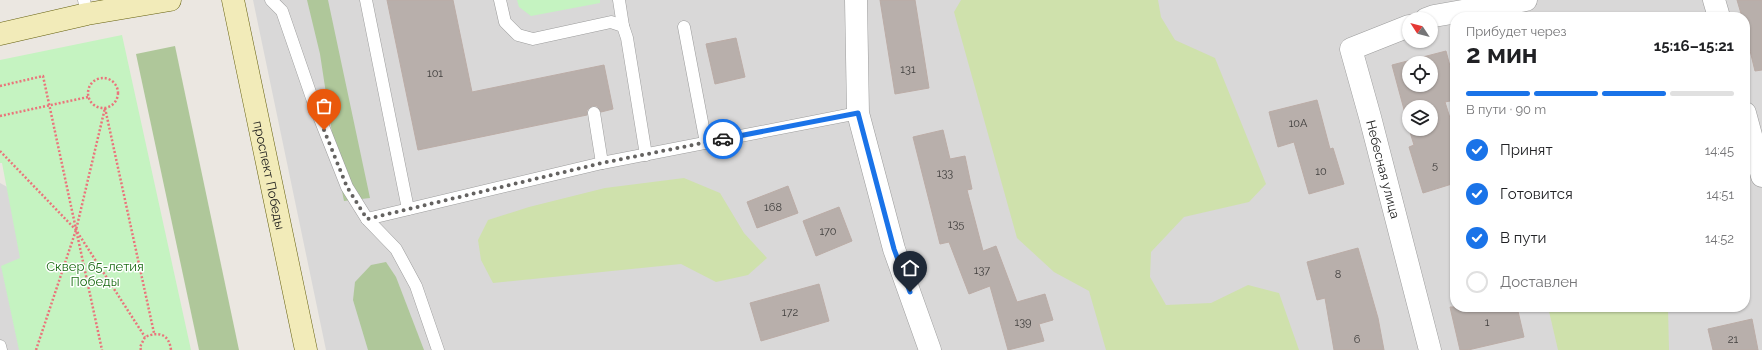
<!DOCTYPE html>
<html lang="ru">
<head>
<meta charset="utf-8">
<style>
  :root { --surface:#fff; --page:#f2f2f2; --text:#202124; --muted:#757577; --line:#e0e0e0; --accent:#1a73e8 }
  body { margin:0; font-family:Raleway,sans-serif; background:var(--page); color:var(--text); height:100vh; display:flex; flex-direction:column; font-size:15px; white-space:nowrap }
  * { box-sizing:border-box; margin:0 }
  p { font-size:13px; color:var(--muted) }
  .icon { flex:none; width:22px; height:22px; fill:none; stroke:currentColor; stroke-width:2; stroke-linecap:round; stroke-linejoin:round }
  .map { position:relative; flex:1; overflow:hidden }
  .panel { position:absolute; left:1450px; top:12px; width:300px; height:300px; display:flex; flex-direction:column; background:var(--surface); border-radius:16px; box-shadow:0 1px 3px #0004 }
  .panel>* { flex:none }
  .needle { width:26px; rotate:306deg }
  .buttons { position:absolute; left:1402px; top:12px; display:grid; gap:8px }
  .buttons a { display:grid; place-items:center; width:36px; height:36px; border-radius:50%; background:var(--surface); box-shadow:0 1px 3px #0004; font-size:20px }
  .pin { position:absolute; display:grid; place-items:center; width:34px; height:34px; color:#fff; margin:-41px -17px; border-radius:50% 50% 50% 0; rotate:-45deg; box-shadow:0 0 4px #0007 }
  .pin .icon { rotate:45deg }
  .courier { position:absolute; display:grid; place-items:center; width:40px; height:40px; margin:-20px; border:3px solid #1a73e8; border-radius:50%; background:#fff; color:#222; box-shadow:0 1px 5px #0007 }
  .summary em { font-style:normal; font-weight:700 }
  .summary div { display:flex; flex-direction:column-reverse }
  .summary { display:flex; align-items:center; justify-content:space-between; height:68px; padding:0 16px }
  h1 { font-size:26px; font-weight:700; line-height:30px }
  .bar { display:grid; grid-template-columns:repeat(4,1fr); gap:6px 4px; align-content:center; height:48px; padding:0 16px }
  .bar i { height:5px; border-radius:3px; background:var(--line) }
  .bar .on { background:var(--accent) }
  .bar p { grid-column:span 4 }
  ol { padding:0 16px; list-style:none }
  li { display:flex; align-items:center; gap:12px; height:44px }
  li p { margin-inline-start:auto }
  li .icon { padding:4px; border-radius:50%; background:var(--accent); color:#fff; stroke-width:4 }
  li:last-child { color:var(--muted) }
  li i { width:22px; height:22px; border:2px solid var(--line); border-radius:50% }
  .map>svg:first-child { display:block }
  .residential { fill:#d9d8d8; fill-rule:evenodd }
  .grass { fill:#cfe1ac }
  .forest { fill:#afc79a }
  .park { fill:#c5f3c1 }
  .building { fill:#b8afab; stroke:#bbaca6; fill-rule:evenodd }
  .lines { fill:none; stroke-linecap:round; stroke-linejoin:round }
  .service-casing { stroke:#9c9c9c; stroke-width:13 }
  .minor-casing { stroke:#9c9c9c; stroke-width:23 }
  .secondary-casing { stroke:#65600f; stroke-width:23 }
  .path { stroke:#ea747b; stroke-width:2.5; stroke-dasharray:2 2; stroke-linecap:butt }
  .service { stroke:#fff; stroke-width:12 }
  .minor { stroke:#fff; stroke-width:22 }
  .secondary { stroke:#f2ebb9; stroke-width:22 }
  .done { stroke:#646260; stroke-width:4; stroke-dasharray:0 7.2 }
  .route { stroke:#1a73e8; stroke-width:5 }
  .labels { text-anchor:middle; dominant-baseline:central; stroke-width:3; stroke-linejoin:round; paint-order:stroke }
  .number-label { font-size:11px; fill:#42403f }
  .street-label { font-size:13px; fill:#1b1b1b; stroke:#fff }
  .park-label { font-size:13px; fill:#1d6c16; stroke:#fff }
</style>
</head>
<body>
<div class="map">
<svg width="1762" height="350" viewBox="0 0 1762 350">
  <rect width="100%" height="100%" fill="#ebe7e1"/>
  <g class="residential">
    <path d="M253,0H1762V350H326ZM1455,17H1745V307H1455ZM1409,19H1431V41H1409ZM1409,63H1431V85H1409ZM1409,107H1431V129H1409Z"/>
    <path d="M0,183L36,203L68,350H0Z"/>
  </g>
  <g class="grass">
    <path d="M961,0H1158L1161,17L1175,40L1215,58L1266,184L1249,202L1184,217L1151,252L1150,277L1166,305L1211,303L1248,285L1279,293L1299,350H1106L1089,291L1054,272L1017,238L954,12Z"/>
    <path d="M684,178L720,193L744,233L767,258L748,275L716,282L681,264L493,283L481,260L478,240L488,220L529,207L605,188Z"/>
    <path d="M1548,307H1668L1669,350H1558Z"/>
  </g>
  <g class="forest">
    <path d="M307,0H328L370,198L344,201L337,166L320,54Z"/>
    <path d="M175,46L239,350H199L136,54Z"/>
    <path d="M386,262L396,277L424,350H368L353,300L355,282L371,265Z"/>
  </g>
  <g class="park">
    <path d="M517,0H600V3L531,16L519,7Z"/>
    <path d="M122,35L191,350H19L1,266L20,258L2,163H0V60Z"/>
  </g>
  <g class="building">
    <path d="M387,0H453L472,92L604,65L613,109L601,112L597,106H592L587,110V115L418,150Z"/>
    <path d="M880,0H915L929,88L895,94Z"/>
    <path d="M1737,0H1762V70L1755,71L1745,30V17H1742Z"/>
    <path d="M736,38L745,77L715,84L706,44Z"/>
    <path d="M1446,51L1455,85V100L1445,102L1455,134V183L1423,193L1409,147L1414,145L1409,129H1431V107H1409V128L1392,65ZM1409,63H1431V85H1409Z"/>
    <path d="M1317,100L1330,149L1333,148L1344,184L1309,194L1294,142L1278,147L1269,112Z"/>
    <path d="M943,130L950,159L965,156L972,189L967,190L983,251L996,246L1017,302L1045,294L1053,320L1039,324L1044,341L1008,350L990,286L969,294L949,242L940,244L913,137Z"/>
    <path d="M788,186L798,213L757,228L747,202Z"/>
    <path d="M839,207L852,241L816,256L803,221Z"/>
    <path d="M1358,248L1378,318L1384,350H1334L1325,298L1317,300L1307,262Z"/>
    <path d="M819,284L829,321L761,341L750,303Z"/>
    <path d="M1450,307H1517L1524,337L1468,350H1460Z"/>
    <path d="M1752,319L1758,350H1713L1708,329Z"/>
  </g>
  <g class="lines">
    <defs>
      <g id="service">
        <path d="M84,0L87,14"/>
        <path d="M271,0L282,11L313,101L347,187L367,219L396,249L416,286L438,350"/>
        <path d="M366,0L408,209"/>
        <path d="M500,0L505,22L518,35L533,39L611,22L623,26"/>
        <path d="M619,0L623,26L627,38L646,155"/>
        <path d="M684,27L706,143"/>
        <path d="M594,113L602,163"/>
        <path d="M367,219L602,163L858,113"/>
        <path d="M0,346L1,350"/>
      </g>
      <g id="minor">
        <path d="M856,0L858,113L894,249L930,350"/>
        <path d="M1714,0L1719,17"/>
        <path d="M1426,19L1434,16L1526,0"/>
        <path id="s1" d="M1409,26L1351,49L1370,117L1430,350"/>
        <path d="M1745,113L1762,176"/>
      </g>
      <g id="secondary">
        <path id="s2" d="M233,0L306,350"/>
        <path d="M0,34L87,14L170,0"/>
      </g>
    </defs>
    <use href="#service" class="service-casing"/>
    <use href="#minor" class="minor-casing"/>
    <use href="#secondary" class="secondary-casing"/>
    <g class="path">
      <circle cx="103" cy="93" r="15"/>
      <path d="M0,86L43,76L102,350"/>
      <path d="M0,116L88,97"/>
      <path d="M0,151L76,230L145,337"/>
      <path d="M36,350L76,230L105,108L154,333"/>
      <path d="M141,350L140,347L145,337C159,331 169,334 171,350"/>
    </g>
    <use href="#service" class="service"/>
    <use href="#minor" class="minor"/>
    <use href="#secondary" class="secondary"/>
  </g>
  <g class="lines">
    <path class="done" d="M324,130L347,187L367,219L602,163L723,139"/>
    <path class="route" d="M723,139L858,113L894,249L910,292"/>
  </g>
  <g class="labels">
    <g class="number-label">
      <text x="908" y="69">131</text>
      <text x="435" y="73">101</text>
      <text x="1298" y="123">10А</text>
      <text x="1435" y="165">5</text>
      <text x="1321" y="171">10</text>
      <text x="945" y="173">133</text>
      <text x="773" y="207">168</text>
      <text x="956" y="224">135</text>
      <text x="828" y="231">170</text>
      <text x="982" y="270">137</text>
      <text x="1338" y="274">8</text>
      <text x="790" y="312">172</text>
      <text x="1023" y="322">139</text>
      <text x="1487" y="322">1</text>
      <text x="1357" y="339">6</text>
      <text x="1733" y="339">21</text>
    </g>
    <g class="street-label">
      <text stroke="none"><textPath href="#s1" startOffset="187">Небесная улица</textPath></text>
      <text stroke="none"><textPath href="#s2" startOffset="179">проспект Победы</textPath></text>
    </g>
    <g class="park-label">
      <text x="95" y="266">Сквер 65-летия<tspan x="95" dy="15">Победы</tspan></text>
    </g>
  </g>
</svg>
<div class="buttons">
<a><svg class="needle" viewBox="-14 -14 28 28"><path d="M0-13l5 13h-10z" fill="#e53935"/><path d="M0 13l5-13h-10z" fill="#757577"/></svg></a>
<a><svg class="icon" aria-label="locate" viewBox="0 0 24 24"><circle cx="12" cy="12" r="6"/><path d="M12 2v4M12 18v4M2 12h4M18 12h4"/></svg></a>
<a><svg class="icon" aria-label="layers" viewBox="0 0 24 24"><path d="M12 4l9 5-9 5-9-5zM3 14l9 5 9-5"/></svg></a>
</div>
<div class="pin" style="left:324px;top:130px;background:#ea580c"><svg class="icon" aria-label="bag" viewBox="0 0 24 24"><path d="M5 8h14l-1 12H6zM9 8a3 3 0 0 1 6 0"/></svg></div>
<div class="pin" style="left:910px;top:292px;background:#1f2937"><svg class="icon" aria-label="home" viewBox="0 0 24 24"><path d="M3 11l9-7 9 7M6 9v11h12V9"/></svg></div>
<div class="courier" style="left:723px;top:139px"><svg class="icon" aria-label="car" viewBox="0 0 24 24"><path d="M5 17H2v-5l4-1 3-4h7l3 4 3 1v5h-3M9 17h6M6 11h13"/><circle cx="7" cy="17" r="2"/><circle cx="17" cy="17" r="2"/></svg></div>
<section class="panel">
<div class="summary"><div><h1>2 мин</h1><p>Прибудет через</p></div><em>15:16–15:21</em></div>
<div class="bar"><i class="on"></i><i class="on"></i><i class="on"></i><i></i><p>В пути · 90 m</p></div>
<ol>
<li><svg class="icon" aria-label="check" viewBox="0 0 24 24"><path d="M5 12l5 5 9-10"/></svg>Принят<p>14:45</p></li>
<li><svg class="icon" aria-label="check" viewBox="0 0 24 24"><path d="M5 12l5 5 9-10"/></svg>Готовится<p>14:51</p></li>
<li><svg class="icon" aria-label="check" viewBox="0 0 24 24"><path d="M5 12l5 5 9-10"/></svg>В пути<p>14:52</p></li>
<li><i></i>Доставлен</li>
</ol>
</section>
</div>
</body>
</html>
